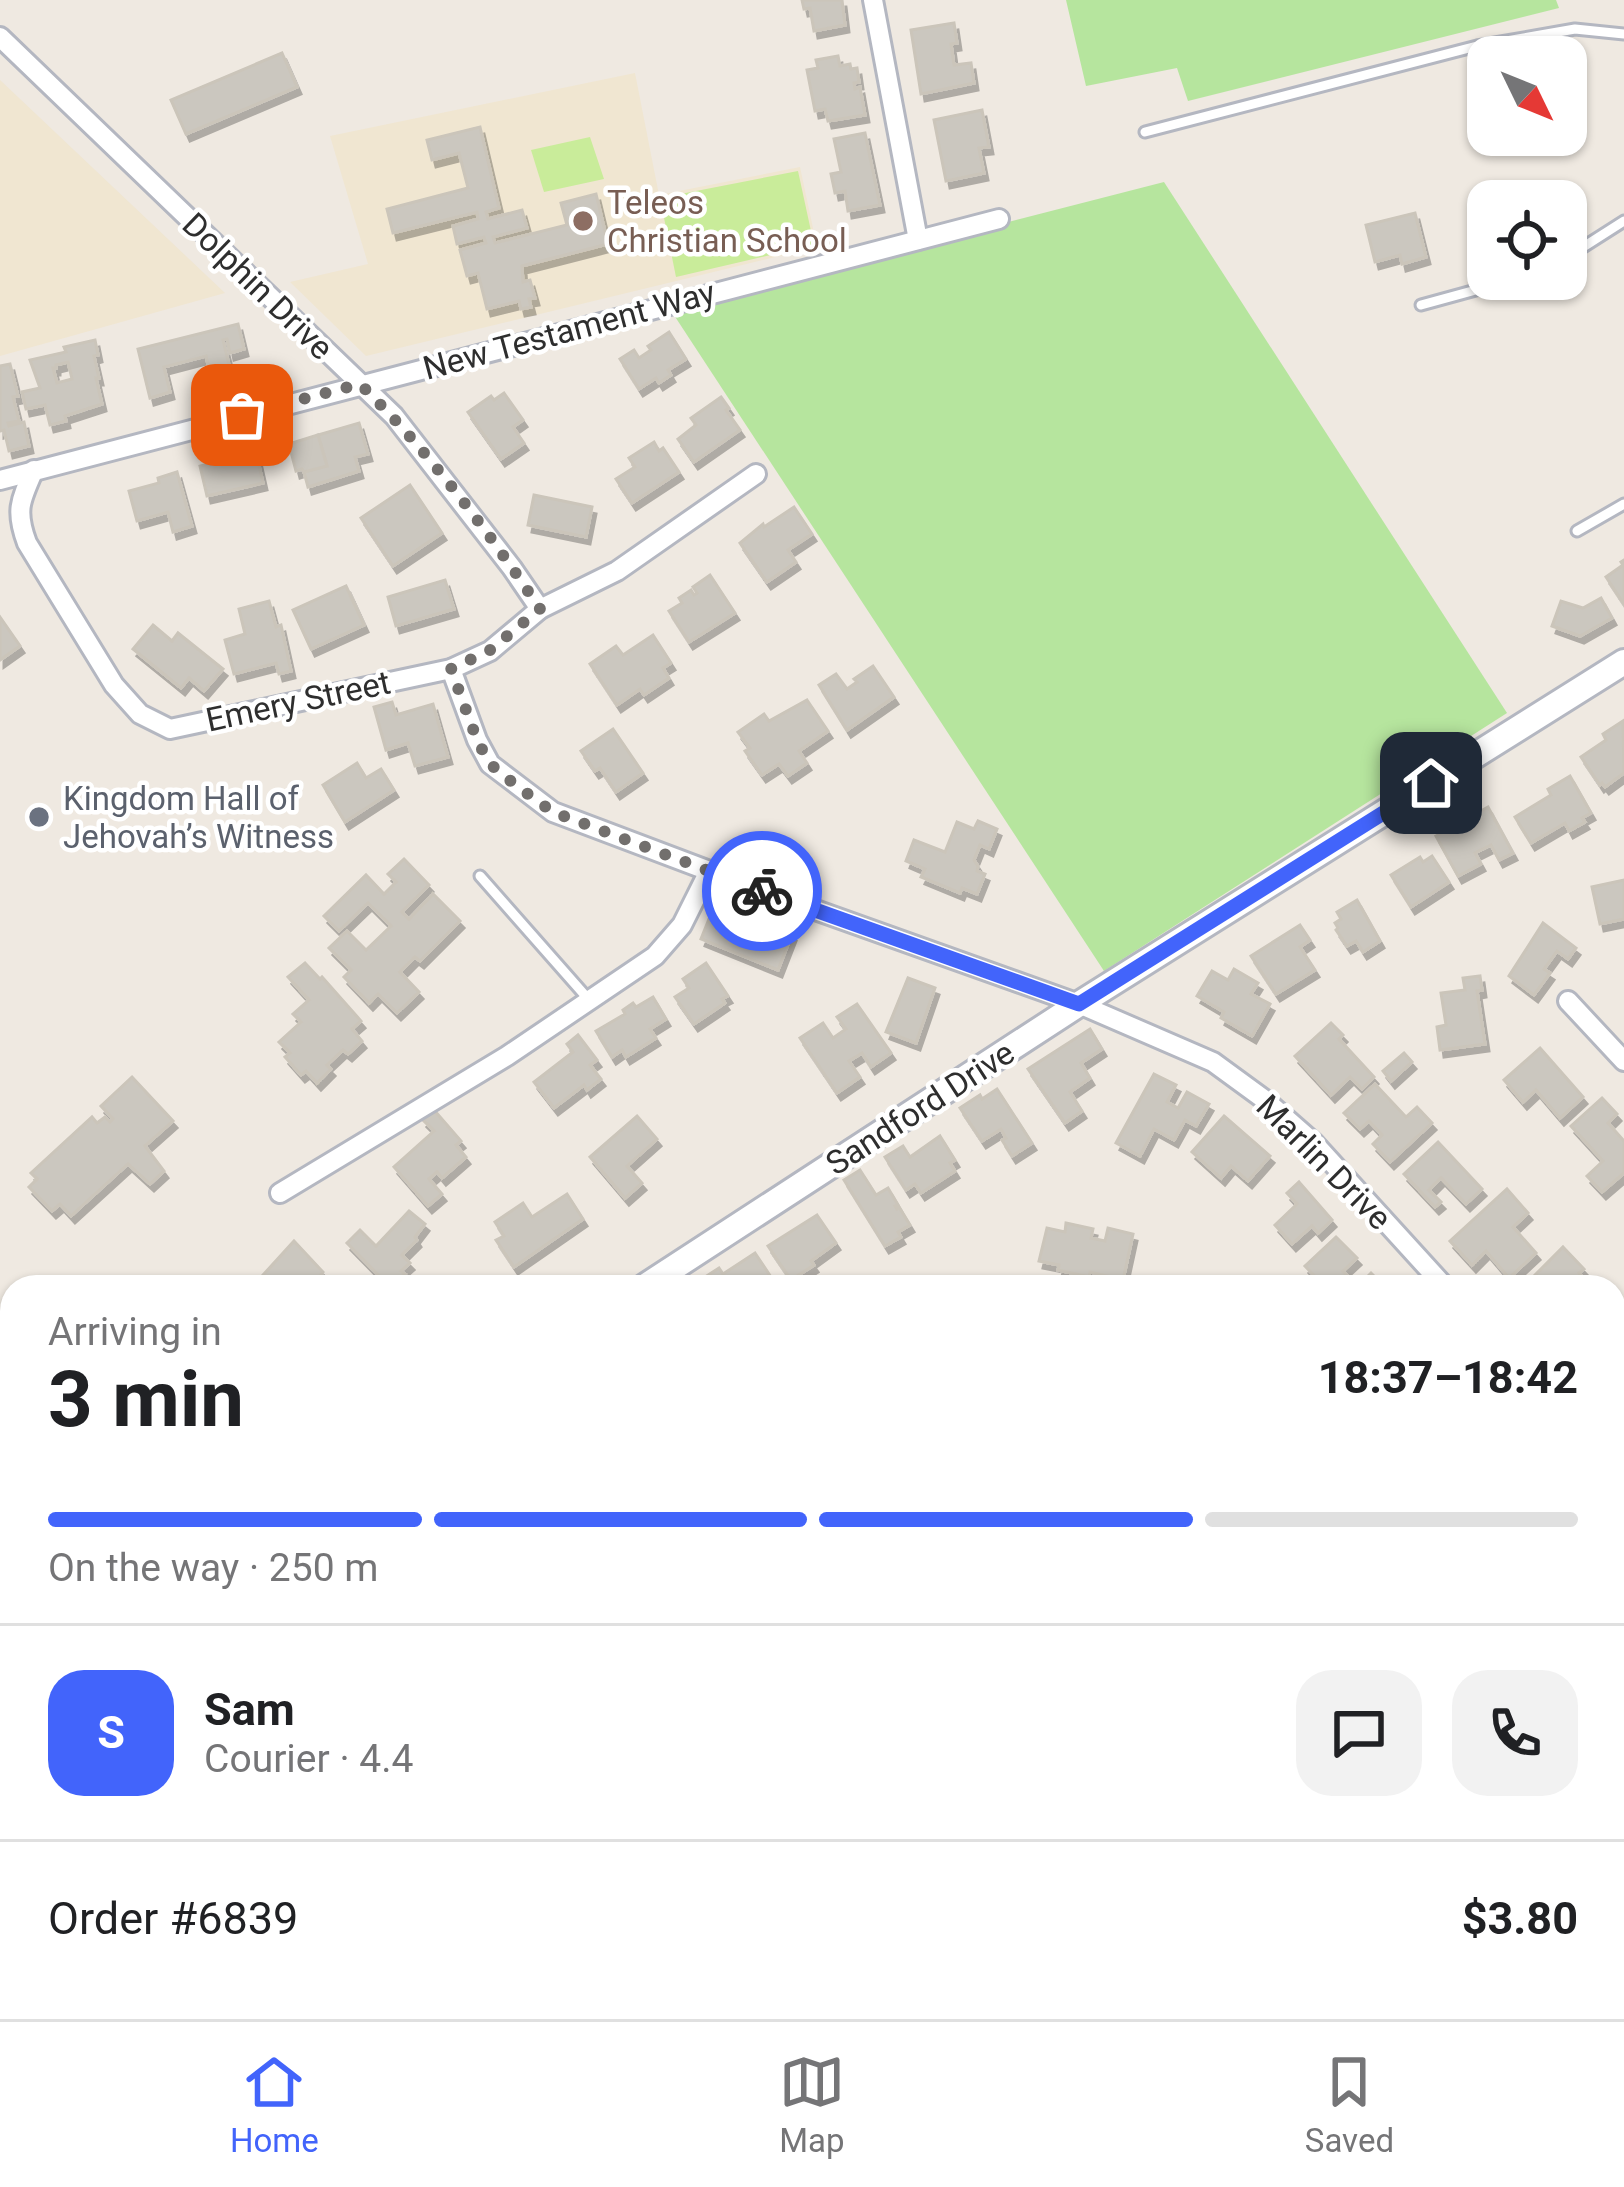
<!DOCTYPE html>
<html lang="en">
<head>
<meta charset="utf-8">
<style>
  :root { --surface:#fff; --page:#f2f2f2; --text:#202124; --muted:#757577; --line:#e0e0e0; --accent:#4264fb }
  body { margin:0; font-family:Roboto,sans-serif; background:var(--page); color:var(--text); height:100vh; display:flex; flex-direction:column; font-size:45px; white-space:nowrap }
  * { box-sizing:border-box; margin:0 }
  p { font-size:39px; color:var(--muted) }
  .icon { flex:none; width:66px; height:66px; fill:none; stroke:currentColor; stroke-width:2; stroke-linecap:round; stroke-linejoin:round }
  .map { position:relative; flex:1; overflow:hidden }
  .sheet { position:absolute; left:0px; top:1275px; width:1626px; height:744px; display:flex; flex-direction:column; background:var(--surface); border-radius:36px 36px 0 0; box-shadow:0 3px 9px #0004 }
  .sheet>* { flex:none }
  .needle { width:78px; rotate:133deg }
  .buttons { position:absolute; left:1467px; top:36px; display:grid; gap:24px }
  .buttons a { display:grid; place-items:center; width:120px; height:120px; border-radius:24px; background:var(--surface); box-shadow:0 3px 9px #0004; font-size:60px }
  .pin { position:absolute; display:grid; place-items:center; width:102px; height:102px; color:#fff; margin:-51px; border-radius:24px; box-shadow:0 6px 18px #0006 }
  .courier { position:absolute; display:grid; place-items:center; width:120px; height:120px; margin:-60px; border:9px solid #4264fb; border-radius:50%; background:#fff; color:#222; box-shadow:0 3px 15px #0007 }
  .head em { font-style:normal; font-weight:700 }
  .head div { display:flex; flex-direction:column-reverse }
  .head { display:flex; align-items:center; justify-content:space-between; height:204px; padding:0 48px }
  h1 { font-size:78px; font-weight:700; line-height:90px }
  .bar { display:grid; grid-template-columns:repeat(4,1fr); gap:18px 12px; align-content:center; height:144px; padding:0 48px }
  .bar i { height:15px; border-radius:9px; background:var(--line) }
  .bar .selected { background:var(--accent) }
  .bar p { grid-column:span 4 }
  .line { display:flex; align-items:center; gap:30px; padding:0 48px; border-top:3px solid var(--line) }
  .line div { flex:1 }
  .round { display:grid; place-items:center; flex:none; width:126px; height:126px; border-radius:36px; background:var(--page) }
  .dock { display:flex; justify-content:space-around; align-items:center; height:168px; border-top:3px solid var(--line); background:var(--surface); font-size:33px; color:var(--muted) }
  .dock a { display:grid; justify-items:center; gap:6px }
  .dock .selected { color:var(--accent) }
  .map>svg:first-child { display:block }
  .education { fill:#f0e6d1 }
  .green { fill:#b6e59e }
  .pitch { fill:#c9ec9a }
  .building { fill:#cbc7bf; stroke:#cbc5ba; stroke-width:3; fill-rule:evenodd; filter:url(#shadow) }
  .lines { fill:none; stroke-linecap:round; stroke-linejoin:round }
  .service-casing { stroke:#b4b7c1; stroke-width:15 }
  .minor-casing { stroke:#b4b7c1; stroke-width:24 }
  .tertiary-casing { stroke:#b4b7c1; stroke-width:30 }
  .trunk-casing { stroke:#c9c9c9; stroke-width:36 }
  .service { stroke:#fff; stroke-width:9 }
  .minor { stroke:#fff; stroke-width:18 }
  .tertiary { stroke:#fff; stroke-width:24 }
  .trunk { stroke:#f8ba60; stroke-width:30 }
  .done { stroke:#726f6d; stroke-width:12; stroke-dasharray:0 21.6 }
  .route { stroke:#4264fb; stroke-width:15 }
  .education-dot { fill:#8d6e63; stroke:#fff; stroke-width:4.5 }
  .worship-dot { fill:#6b7280; stroke:#fff; stroke-width:4.5 }
  .labels { text-anchor:middle; dominant-baseline:central; stroke-width:9; stroke-linejoin:round; paint-order:stroke }
  .education-label { font-size:33px; fill:#785e54; stroke:#fff; text-anchor:start }
  .street-label { font-size:33px; fill:#2e2e2e; stroke:#fff }
  .worship-label { font-size:33px; fill:#5b616d; stroke:#fff; text-anchor:start }
</style>
</head>
<body>
<div class="map">
<svg width="1624" height="2019" viewBox="0 0 1624 2019">
  <defs>
    <filter id="shadow"><feDropShadow dx="4" dy="7" stdDeviation="0" flood-color="#0004"/></filter>
  </defs>
  <rect width="100%" height="100%" fill="#efe9e1"/>
  <g class="education">
    <path d="M635,73L659,195L800,167L817,247L366,356L290,282L368,264L330,136Z"/>
    <path d="M0,80L225,293L0,356Z"/>
  </g>
  <g class="green">
    <path d="M1066,0H1556L1559,8L1188,101L1177,68L1086,86Z"/>
    <path d="M1164,182L1507,713L1104,971L670,309Z"/>
    <path d="M0,1484L12,1497V2007H636L653,2019H0Z"/>
  </g>
  <g class="pitch">
    <path d="M590,137L604,179L544,192L531,150Z"/>
    <path d="M798,171L814,245L676,277L660,198Z"/>
  </g>
  <g class="building">
    <path d="M802,0H842L845,25L814,31L810,8L804,9Z"/>
    <path d="M954,23L957,43L951,44L954,65L971,63L974,83L921,94L911,30Z"/>
    <path d="M282,53L297,87L186,134L171,100Z"/>
    <path d="M838,56L840,66L850,64L851,69L857,68L859,82L854,83L855,89L860,87L865,115L828,121L825,109L815,111L807,70L818,68L816,60Z"/>
    <path d="M982,110L989,147L979,148L984,173L946,181L934,120Z"/>
    <path d="M480,127L499,208L486,212L488,219L522,210L527,228L493,237L495,243L567,225L561,203L596,194L608,244L522,266L523,282L530,280L535,298L529,299L531,307L521,309L519,301L487,309L478,273L467,276L460,250L486,243L484,237L457,244L453,226L478,219L477,212L393,233L387,209L468,188L459,153L432,160L427,140Z"/>
    <path d="M865,133L880,205L848,211L845,191L835,193L831,174L841,172L834,139Z"/>
    <path d="M1526,184L1531,201H1492L1490,194Z"/>
    <path d="M1415,213L1426,257L1402,264L1400,255L1375,262L1366,225Z"/>
    <path d="M238,324L244,349L230,353L227,339L223,340L232,377L212,382L206,356L164,367L170,392L150,398L138,349Z"/>
    <path d="M669,332L686,359L668,370L671,375L659,383L656,378L639,389L620,359L634,350L639,358L651,350L648,346Z"/>
    <path d="M95,340L98,355L94,356L99,378H96L102,404L65,416L66,421L50,425L45,405L26,409L22,392L40,388L30,360L66,352L64,347ZM68,362L72,379L57,383L53,368H56V365Z"/>
    <path d="M10,364L18,396L13,397L19,421L8,423L9,426L24,422L29,446L9,451L4,430L0,431V366Z"/>
    <path d="M504,393L523,420L513,427L524,443L501,459L468,412L491,396L494,400Z"/>
    <path d="M721,397L729,408L726,410L740,430L694,462L678,439L696,425L691,418Z"/>
    <path d="M359,423L368,454L355,457L359,471L308,487L304,472L327,466L318,435Z"/>
    <path d="M318,435L327,466L304,472L302,469L296,471L289,444Z"/>
    <path d="M654,442L659,451L663,448L679,472L632,503L616,479L635,467L629,458Z"/>
    <path d="M244,449L245,455L256,452L263,483L207,496L200,466L220,461L218,454Z"/>
    <path d="M177,472L192,526L173,532L168,512L137,521L129,491L159,483L158,478Z"/>
    <path d="M410,485L442,533L393,566L361,518Z"/>
    <path d="M534,495L592,507L586,537L528,525Z"/>
    <path d="M794,507L812,534L788,550L796,562L767,582L740,543L763,524L764,527Z"/>
    <path d="M1624,560V604L1606,577L1623,565L1621,562Z"/>
    <path d="M710,575L735,613L689,642L669,611L682,603L679,598L691,590L694,595L697,593L693,587Z"/>
    <path d="M445,580L454,609L396,626L388,597Z"/>
    <path d="M346,586L364,625L311,649L293,610Z"/>
    <path d="M1601,598L1612,618L1580,636L1552,626L1561,601L1583,608Z"/>
    <path d="M269,601L276,627L281,625L291,671L279,674L276,663L234,674L225,640L245,634L239,609Z"/>
    <path d="M0,617L20,646L0,660Z"/>
    <path d="M153,625L172,641L178,633L223,669L204,691L189,678L181,688L133,649Z"/>
    <path d="M653,635L671,663L663,668L669,678L644,695L640,689L617,705L590,664L616,646L623,655Z"/>
    <path d="M873,666L894,697L847,730L819,685L836,674L847,689L857,682L854,679Z"/>
    <path d="M807,700L828,731L799,751L807,763L788,776L779,764L762,775L745,751L750,748L738,732L764,714L769,721Z"/>
    <path d="M392,702L396,715L433,704L448,757L415,766L408,743L386,750L374,707Z"/>
    <path d="M1623,721L1624,773L1605,787L1602,783L1600,785L1581,757L1606,740L1603,734Z"/>
    <path d="M613,729L643,773L616,792L600,768L595,771L581,751Z"/>
    <path d="M357,763L366,778L381,769L394,790L345,822L323,785Z"/>
    <path d="M1570,776L1591,813L1582,818L1585,822L1569,831L1565,823L1531,843L1515,817L1551,795L1548,789Z"/>
    <path d="M1488,807L1513,853L1499,860L1491,845L1475,853L1481,864L1458,876L1436,836Z"/>
    <path d="M978,821L997,829L989,849L980,845L974,860L978,866L977,871L985,874L977,894L962,888L960,893L921,877L925,869L906,861L914,840L945,852L957,822L974,829Z"/>
    <path d="M1432,856L1449,882L1411,907L1391,875L1420,857L1423,862Z"/>
    <path d="M404,859L429,885L402,912L409,919L433,894L460,921L420,961L415,957L400,972L419,992L397,1013L378,994L369,1003L344,977L351,970L329,948L347,931L366,950L391,926L368,903L339,931L324,916L366,875L384,894L396,882L388,874Z"/>
    <path d="M1624,880V919L1600,924L1592,887Z"/>
    <path d="M1357,900L1380,941L1363,952L1356,941L1347,946L1336,930L1338,928L1335,923L1341,919L1337,912Z"/>
    <path d="M713,909L737,919L739,913L792,934L778,970L701,939Z"/>
    <path d="M1543,923L1576,948L1568,959L1557,951L1544,969L1550,973L1534,995L1509,976Z"/>
    <path d="M1300,925L1310,940L1300,947L1315,970L1276,994L1251,956Z"/>
    <path d="M305,963L320,979L322,977L361,1021L352,1029L362,1041L348,1054L343,1050L327,1065L331,1069L317,1083L306,1071L301,1075L285,1057L290,1053L279,1042L301,1022L293,1014L309,1000L288,977Z"/>
    <path d="M706,963L728,996L722,999L725,1003L694,1024L675,997L689,988L683,979Z"/>
    <path d="M1234,969L1258,983L1251,994L1270,1004L1252,1036L1221,1018L1224,1012L1197,996L1212,971L1228,980Z"/>
    <path d="M1480,976L1482,990L1477,991L1485,1044L1440,1050L1437,1027L1446,1025L1441,993L1465,990L1463,978Z"/>
    <path d="M908,978L935,988L916,1043L886,1032Z"/>
    <path d="M653,997L666,1019L650,1029L656,1038L626,1057L622,1050L612,1057L596,1031L625,1014L623,1010L633,1003L636,1007Z"/>
    <path d="M857,1004L891,1053L871,1067L862,1053L849,1061L860,1077L837,1093L800,1038L823,1023L833,1038L846,1029L837,1017Z"/>
    <path d="M1331,1023L1343,1035L1339,1039L1374,1077L1362,1089L1350,1077L1331,1095L1295,1056Z"/>
    <path d="M1090,1029L1102,1049L1081,1063L1090,1078L1070,1092L1082,1111L1065,1123L1028,1069Z"/>
    <path d="M578,1035L597,1060L590,1065L601,1079L587,1090L584,1085L554,1108L534,1082L573,1052L567,1044Z"/>
    <path d="M1540,1048L1583,1097L1560,1118L1536,1090L1523,1102L1504,1080Z"/>
    <path d="M1404,1053L1412,1062L1391,1081L1383,1071Z"/>
    <path d="M1154,1074L1176,1085L1167,1102L1178,1108L1187,1092L1209,1104L1196,1126L1185,1120L1174,1140L1154,1129L1140,1156L1116,1143Z"/>
    <path d="M132,1077L173,1121L145,1146L164,1171L150,1184L128,1164L71,1216L60,1204L52,1211L29,1187L37,1179L31,1173L92,1117L97,1123L105,1117L110,1122L113,1119L101,1106Z"/>
    <path d="M1375,1084L1406,1117L1417,1107L1432,1123L1390,1162L1373,1144L1382,1135L1369,1121L1360,1129L1344,1113Z"/>
    <path d="M997,1089L1032,1143L1012,1156L1002,1140L1006,1138L1001,1129L982,1141L960,1108L980,1095L982,1099Z"/>
    <path d="M1602,1098L1617,1114L1608,1123L1624,1141V1173L1602,1192L1587,1176L1603,1161L1571,1126Z"/>
    <path d="M434,1110L461,1141L456,1145L466,1157L442,1178L437,1172L429,1179L442,1194L428,1206L394,1167L434,1131L423,1120Z"/>
    <path d="M637,1116L657,1139L627,1166L642,1183L625,1198L590,1157Z"/>
    <path d="M1224,1116L1270,1156L1248,1181L1231,1166L1221,1178L1192,1152Z"/>
    <path d="M940,1136L955,1160L950,1163L955,1171L921,1193L915,1184L906,1190L885,1157L903,1146L910,1157Z"/>
    <path d="M1438,1142L1482,1189L1466,1204L1441,1178L1429,1190L1441,1202L1435,1207L1404,1174Z"/>
    <path d="M860,1170L876,1195L888,1188L898,1205L895,1206L897,1209L899,1207L910,1225L898,1232L901,1237L885,1246L844,1180Z"/>
    <path d="M1299,1182L1332,1220L1318,1233L1312,1226L1292,1244L1275,1225L1297,1204L1287,1193Z"/>
    <path d="M1507,1189L1528,1213L1513,1227L1536,1253L1509,1278L1486,1251L1472,1265L1450,1241Z"/>
    <path d="M567,1194L583,1219L514,1267L496,1240L504,1236L495,1222L523,1203L532,1217Z"/>
    <path d="M409,1211L425,1224L415,1237L417,1240L402,1255L410,1263L401,1271L405,1274L390,1287L347,1243L360,1230L376,1246Z"/>
    <path d="M817,1215L836,1243L811,1261L814,1265L791,1280L768,1246Z"/>
    <path d="M1066,1223L1093,1229L1091,1238L1105,1241L1108,1228L1133,1234L1123,1280L1090,1272L1089,1277L1058,1270L1059,1265L1039,1261L1047,1228L1065,1232Z"/>
    <path d="M1336,1237L1357,1258L1343,1271L1358,1286L1371,1273L1381,1283L1377,1287H1325L1305,1266Z"/>
    <path d="M294,1241L323,1272L312,1287H274L263,1275Z"/>
    <path d="M1563,1247L1584,1269L1579,1273L1592,1287H1523Z"/>
    <path d="M755,1253L773,1280L762,1287H707L702,1279L719,1268L723,1274Z"/>
    <path d="M1624,1329V1365L1614,1374V1339Z"/>
    <path d="M1228,2007H1261V2008L1243,2019H1235Z"/>
    <path d="M1575,2007H1608L1595,2019H1586Z"/>
  </g>
  <g class="lines">
    <defs>
      <g id="service">
        <path d="M1145,132L1477,46L1575,29L1624,34"/>
        <path d="M1566,258L1624,221"/>
        <path d="M1421,305L1516,279"/>
        <path d="M1577,531L1624,504"/>
        <path d="M480,876L590,1001"/>
      </g>
      <g id="minor">
        <path d="M873,0L918,240"/>
        <path d="M0,37L394,416L512,568L540,609"/>
        <path d="M34,470C20,501 15,511 27,543L114,685L140,714L170,729L451,669L490,651L540,609L617,571L756,474"/>
        <path d="M0,480L999,219"/>
        <path d="M451,669L477,740L490,764L553,812L765,892L1079,1004L1213,1062L1265,1100L1314,1143L1445,1287"/>
        <path d="M1568,1001L1624,1061"/>
        <path d="M280,1193L507,1056L655,956L682,925L709,871"/>
        <path d="M1614,1428L1624,1419"/>
        <path d="M1614,1473L1624,1484"/>
        <path d="M1614,1895L1624,1906"/>
      </g>
      <path id="tertiary" d="M644,1287L1079,1004L1624,662"/>
      <g id="trunk">
        <path d="M0,1348L12,1363"/>
        <path d="M771,2007L789,2019"/>
      </g>
    </defs>
    <use href="#service" class="service-casing"/>
    <use href="#minor" class="minor-casing"/>
    <use href="#tertiary" class="tertiary-casing"/>
    <use href="#trunk" class="trunk-casing"/>
    <use href="#service" class="service"/>
    <use href="#minor" class="minor"/>
    <use href="#tertiary" class="tertiary"/>
    <use href="#trunk" class="trunk"/>
  </g>
  <g class="lines">
    <path class="done" d="M242,415L360,384C426,448 489,532 540,609L490,650L451,669L477,740L490,764L518,787L553,812L762,891"/>
    <path class="route" d="M762,891L1079,1004L1431,783"/>
  </g>
  <circle class="education-dot" cx="583" cy="221" r="12"/>
  <circle class="worship-dot" cx="39" cy="817" r="12"/>
  <g class="labels">
    <g class="education-label">
      <text x="607" y="202">Teleos<tspan x="607" dy="38">Christian School</tspan></text>
    </g>
    <g class="street-label">
      <text transform="translate(258 286) rotate(44)">Dolphin Drive</text>
      <text transform="translate(569 330) rotate(-15)">New Testament Way</text>
      <text transform="translate(298 701) rotate(-12)">Emery Street</text>
      <text transform="translate(920 1108) rotate(-33)">Sandford Drive</text>
      <text transform="translate(1324 1162) rotate(45)">Marlin Drive</text>
    </g>
    <g class="worship-label">
      <text x="63" y="798">Kingdom Hall of<tspan x="63" dy="38">Jehovah’s Witness</tspan></text>
    </g>
  </g>
</svg>
<div class="buttons">
<a><svg class="needle" viewBox="-14 -14 28 28"><path d="M0-13l5 13h-10z" fill="#e53935"/><path d="M0 13l5-13h-10z" fill="#757577"/></svg></a>
<a><svg class="icon" aria-label="locate" viewBox="0 0 24 24"><circle cx="12" cy="12" r="6"/><path d="M12 2v4M12 18v4M2 12h4M18 12h4"/></svg></a>
</div>
<div class="pin" style="left:242px;top:415px;background:#ea580c"><svg class="icon" aria-label="bag" viewBox="0 0 24 24"><path d="M5 8h14l-1 12H6zM9 8a3 3 0 0 1 6 0"/></svg></div>
<div class="pin" style="left:1431px;top:783px;background:#1f2937"><svg class="icon" aria-label="home" viewBox="0 0 24 24"><path d="M3 11l9-7 9 7M6 9v11h12V9"/></svg></div>
<div class="courier" style="left:762px;top:891px"><svg class="icon" aria-label="bike" viewBox="0 0 24 24"><circle cx="6" cy="16" r="4"/><circle cx="18" cy="16" r="4"/><path d="M6 16l4-8h5l3 8M10 8l3 8H6M13 5h3"/></svg></div>
<section class="sheet">
<div class="head"><div><h1>3 min</h1><p>Arriving in</p></div><em>18:37–18:42</em></div>
<div class="bar"><i class="selected"></i><i class="selected"></i><i class="selected"></i><i></i><p>On the way · 250 m</p></div>
<div class="line" style="height:216px"><b class="round" style="background:var(--accent);color:#fff">S</b><div><b>Sam</b><p>Courier · 4.4</p></div><a class="round"><svg class="icon" aria-label="chat" viewBox="0 0 24 24"><path d="M4 5h16v11H9l-5 4z"/></svg></a><a class="round"><svg class="icon" aria-label="phone" viewBox="0 0 24 24"><path d="M5 4h4l2 5-3 2q2 4 5 5l2-3 5 2v4C11 20 4 13 5 4z"/></svg></a></div>
<div class="line" style="height:156px"><div>Order #6839</div><b>$3.80</b></div>
</section>
</div>
<nav class="dock">
<a class="selected"><svg class="icon" aria-label="home" viewBox="0 0 24 24"><path d="M3 11l9-7 9 7M6 9v11h12V9"/></svg>Home</a>
<a><svg class="icon" aria-label="map" viewBox="0 0 24 24"><path d="M3 6l6-2 6 2 6-2v14l-6 2-6-2-6 2zM9 4v14M15 6v14"/></svg>Map</a>
<a><svg class="icon" aria-label="saved" viewBox="0 0 24 24"><path d="M7 4h10v16l-5-4-5 4z"/></svg>Saved</a>
</nav>
</body>
</html>
